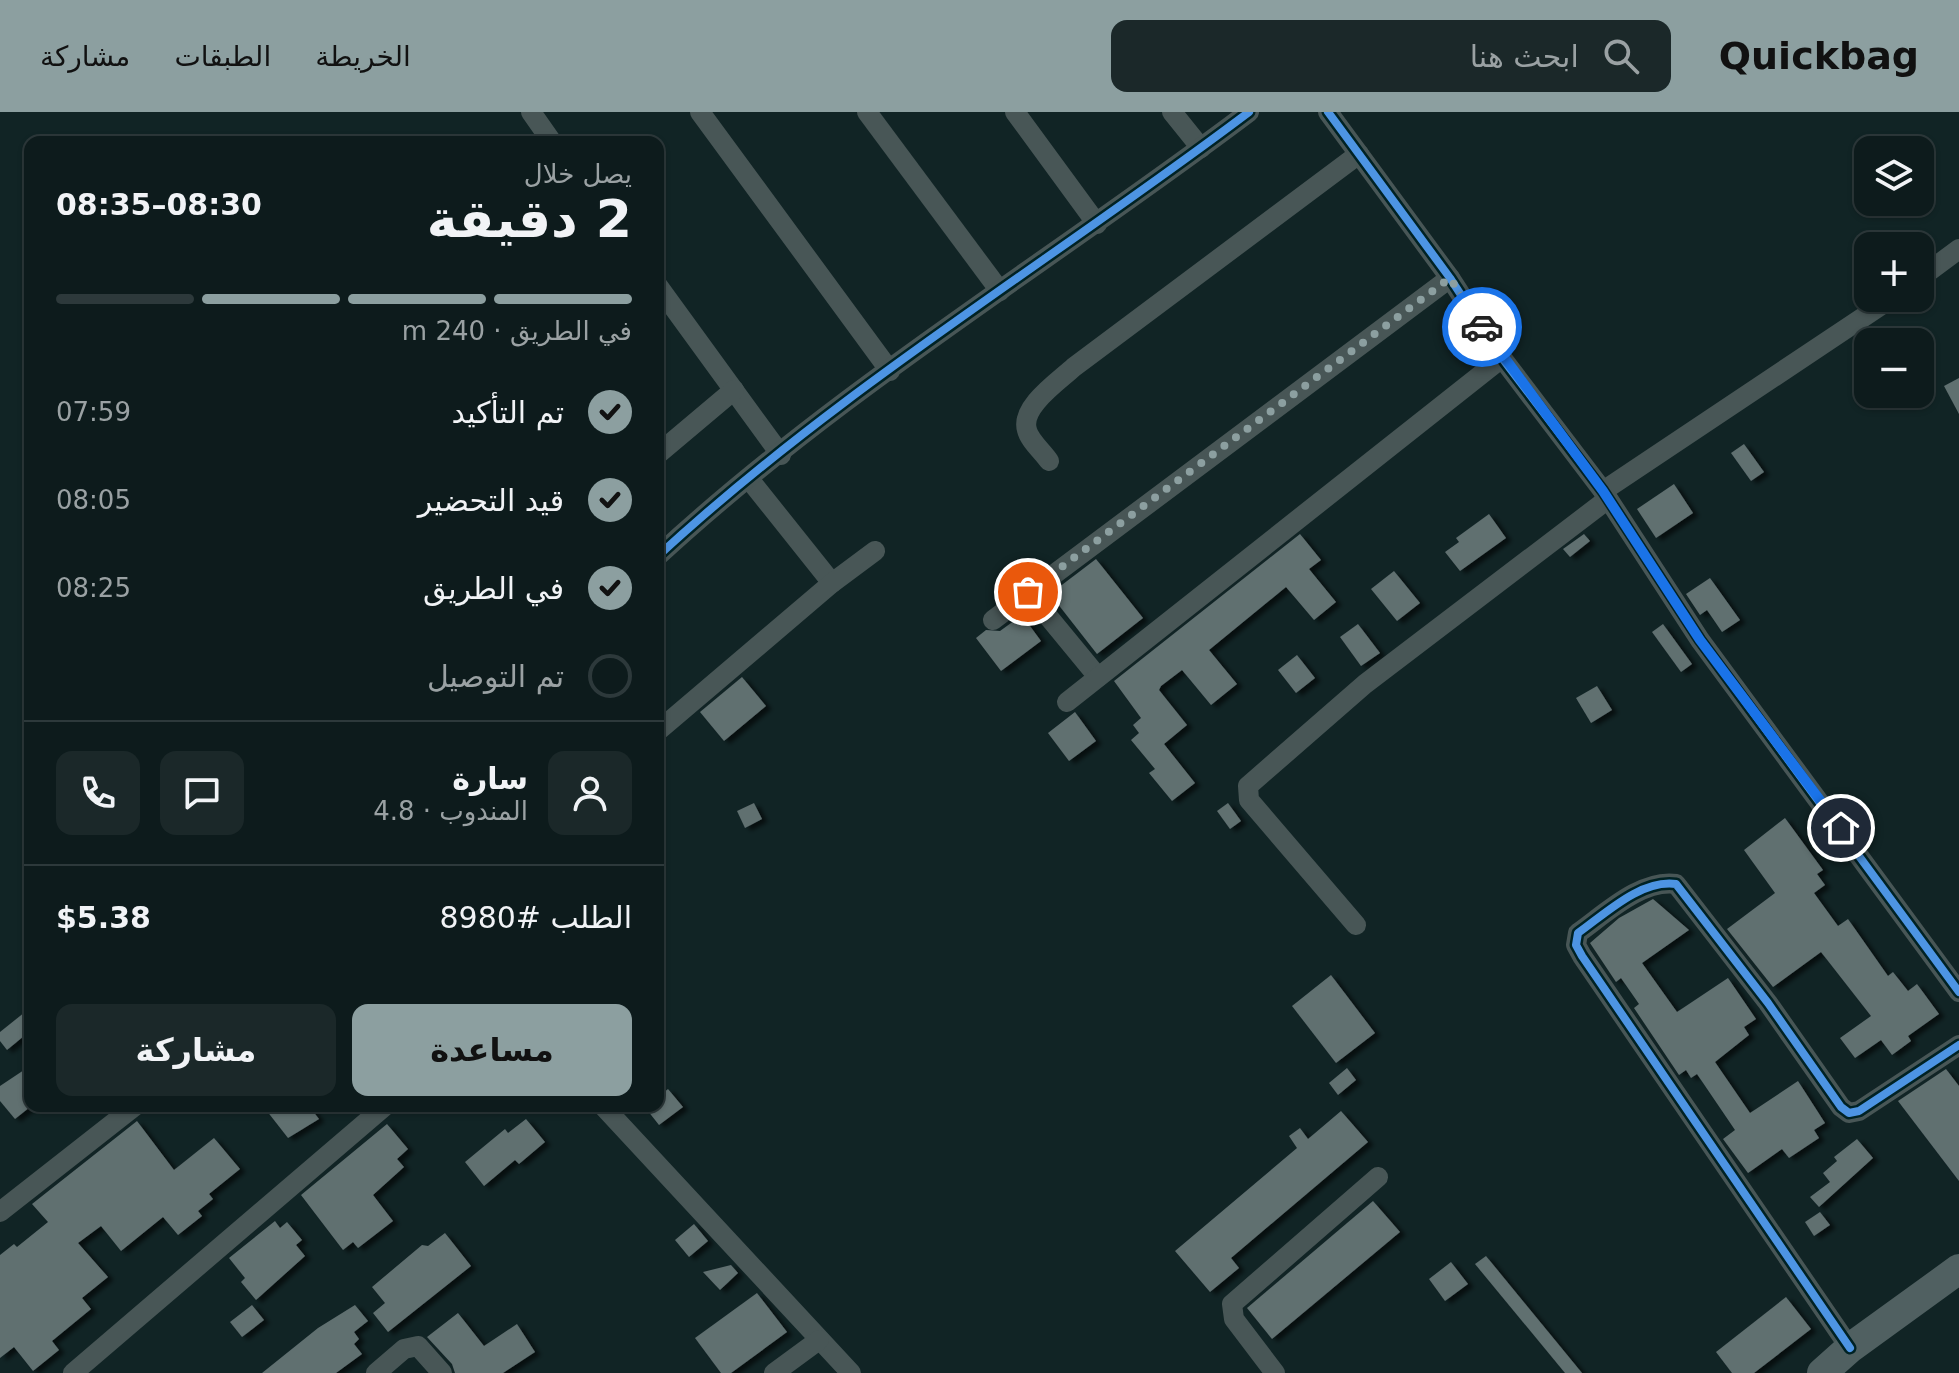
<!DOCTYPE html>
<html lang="ar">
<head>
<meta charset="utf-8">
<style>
  :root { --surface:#0d1b1c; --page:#1b2829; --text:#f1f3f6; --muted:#9aa1a3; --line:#2d393b; --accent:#8c9fa0 }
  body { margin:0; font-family:"DejaVu Sans","Noto Naskh Arabic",sans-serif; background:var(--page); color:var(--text); direction:rtl; height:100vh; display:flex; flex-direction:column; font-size:30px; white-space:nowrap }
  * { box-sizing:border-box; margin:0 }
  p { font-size:26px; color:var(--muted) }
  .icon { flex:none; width:44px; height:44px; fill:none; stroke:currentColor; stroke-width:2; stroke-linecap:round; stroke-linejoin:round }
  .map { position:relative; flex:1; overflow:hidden; direction:ltr }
  .side { position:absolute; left:24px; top:24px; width:640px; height:976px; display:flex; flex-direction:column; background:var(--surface); border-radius:16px; box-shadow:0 2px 6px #0004,0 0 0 2px var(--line); direction:rtl }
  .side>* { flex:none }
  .buttons { position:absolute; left:1854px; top:24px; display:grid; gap:16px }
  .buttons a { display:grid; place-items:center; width:80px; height:80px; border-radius:16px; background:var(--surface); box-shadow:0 2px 6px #0004,0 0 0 2px var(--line); font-size:40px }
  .pin { position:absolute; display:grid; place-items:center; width:68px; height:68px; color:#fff; margin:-34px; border:4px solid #fff; border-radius:50%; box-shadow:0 2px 8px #0007 }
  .courier { position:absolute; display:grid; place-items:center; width:80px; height:80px; margin:-40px; border:6px solid #1a73e8; border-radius:50%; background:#fff; color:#222; box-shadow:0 2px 10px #0007 }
  .headline em { font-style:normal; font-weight:700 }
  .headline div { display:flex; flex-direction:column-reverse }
  .headline { display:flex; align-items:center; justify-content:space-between; height:136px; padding:0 32px }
  h1 { font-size:52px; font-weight:700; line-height:60px }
  .bar { display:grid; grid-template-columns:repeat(4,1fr); gap:12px 8px; align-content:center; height:96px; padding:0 32px }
  .bar i { height:10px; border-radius:6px; background:var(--line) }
  .bar .current { background:var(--accent) }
  .bar p { grid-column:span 4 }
  .line { display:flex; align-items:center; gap:20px; padding:0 32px; border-top:2px solid var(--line) }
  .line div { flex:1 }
  .round { display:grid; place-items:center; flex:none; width:84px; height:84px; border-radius:16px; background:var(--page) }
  ol { padding:0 32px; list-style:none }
  li { display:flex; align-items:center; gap:24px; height:88px }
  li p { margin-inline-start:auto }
  li .icon { padding:8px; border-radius:50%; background:var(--accent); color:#111; stroke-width:4 }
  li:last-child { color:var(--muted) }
  li i { width:44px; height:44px; border:4px solid var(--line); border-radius:50% }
  .action { display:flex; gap:16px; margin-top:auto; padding:16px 32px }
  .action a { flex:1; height:92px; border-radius:16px; background:var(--accent); color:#111; font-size:32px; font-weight:700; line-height:92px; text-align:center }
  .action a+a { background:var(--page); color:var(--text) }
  header { display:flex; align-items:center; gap:48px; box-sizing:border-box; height:112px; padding:0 40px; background:var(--accent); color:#111 }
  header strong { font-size:38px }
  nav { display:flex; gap:44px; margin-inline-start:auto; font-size:28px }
  .search { width:560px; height:72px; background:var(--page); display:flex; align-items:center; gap:20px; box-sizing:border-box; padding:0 28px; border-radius:16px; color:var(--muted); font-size:30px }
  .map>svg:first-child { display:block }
  .building { fill:#606f70; filter:url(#shadow) }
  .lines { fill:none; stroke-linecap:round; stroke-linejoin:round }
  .minor { stroke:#485656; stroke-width:20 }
  .secondary { stroke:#506061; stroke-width:30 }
  .cycleway-casing { stroke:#002224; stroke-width:13 }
  .cycleway { stroke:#4d94e3; stroke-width:8 }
  .done { stroke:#8c9fa0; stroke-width:8; stroke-dasharray:0 14.4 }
  .route { stroke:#1a73e8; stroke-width:10 }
</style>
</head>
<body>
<header>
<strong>Quickbag</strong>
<div class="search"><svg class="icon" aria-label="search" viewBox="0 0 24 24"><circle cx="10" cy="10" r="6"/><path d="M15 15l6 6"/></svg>ابحث هنا</div>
<nav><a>الخريطة</a><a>الطبقات</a><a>مشاركة</a></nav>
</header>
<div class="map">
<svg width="1959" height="1261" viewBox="0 0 1959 1261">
  <defs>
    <filter id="shadow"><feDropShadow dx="5.5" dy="3" stdDeviation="2" flood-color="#0009"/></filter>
  </defs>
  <rect width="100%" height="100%" fill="#112425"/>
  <g class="building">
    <path d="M1959,266V302L1944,274Z"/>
    <path d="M1744,332L1764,360L1751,369L1731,341Z"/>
    <path d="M1674,372L1693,401L1656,426L1637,397Z"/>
    <path d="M1489,402L1506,426L1460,459L1445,440L1459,430L1456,426Z"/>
    <path d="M1300,422L1321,448L1309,457L1336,490L1314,508L1286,475L1209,538L1237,572L1211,593L1182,558L1161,574L1159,578L1187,613L1164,632L1195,671L1172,689L1149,661L1155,657L1131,628L1139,621L1133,613L1141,606L1114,569Z"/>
    <path d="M1584,422L1590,429L1570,445L1563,437Z"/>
    <path d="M1096,447L1143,506L1097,542L1050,482Z"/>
    <path d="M1394,459L1420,491L1397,509L1371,477Z"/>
    <path d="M1710,466L1740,508L1722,520L1707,498L1700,503L1686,482Z"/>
    <path d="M1022,503L1041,529L1001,559L976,526L986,518L1000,519Z"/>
    <path d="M1358,512L1380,541L1361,554L1340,525Z"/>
    <path d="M1663,512L1692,552L1681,560L1652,520Z"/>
    <path d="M1297,543L1315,566L1296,581L1278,558Z"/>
    <path d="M742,565L766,594L724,629L700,600Z"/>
    <path d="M1597,574L1612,598L1591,611L1576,586Z"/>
    <path d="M1075,600L1096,629L1069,649L1048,621Z"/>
    <path d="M754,691L762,707L745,716L737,699Z"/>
    <path d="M1228,691L1241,709L1230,717L1217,699Z"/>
    <path d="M1785,706L1823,758L1817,762L1825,773L1814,781L1838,814L1848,807L1888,864L1893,860L1908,879L1917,872L1939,902L1908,924L1911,929L1892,943L1881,928L1855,946L1840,926L1871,904L1821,840L1773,875L1727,817L1775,781L1744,738Z"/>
    <path d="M1653,787L1689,818L1642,851L1677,900L1728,866L1756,907L1744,915L1749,923L1715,950L1750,1001L1798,969L1825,1011L1814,1018L1819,1026L1789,1046L1782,1037L1748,1061L1723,1027L1735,1018L1697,962L1691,966L1686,958L1679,963L1634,896L1639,892L1621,866L1616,870L1590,831L1619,806Z"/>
    <path d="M1331,863L1375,921L1336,951L1292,894Z"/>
    <path d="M30,896V919L7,938L0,929V920Z"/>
    <path d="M30,954V995L15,1007L0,989V974Z"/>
    <path d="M1347,956L1356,968L1338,983L1329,971Z"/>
    <path d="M1946,957L1959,974V1069L1898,989Z"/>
    <path d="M668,977L683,995L659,1013L644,994H658V985Z"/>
    <path d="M263,994H309L319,1007L288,1026Z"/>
    <path d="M1341,999L1368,1030L1231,1146L1239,1156L1210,1180L1175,1139L1297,1036L1289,1024L1300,1016L1308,1027Z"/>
    <path d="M526,1007L545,1030L519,1052L515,1048L484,1074L465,1050L505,1017L508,1021Z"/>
    <path d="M137,1009L174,1058L214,1026L240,1057L209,1082L213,1087L198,1099L202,1104L178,1123L163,1105L121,1139L101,1114L78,1131L108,1165L82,1186L91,1197L52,1229L59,1238L33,1259L14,1235L0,1246V1143L14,1132L17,1135L48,1110L32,1092Z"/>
    <path d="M387,1012L408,1037L397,1047L404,1055L373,1083L393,1109L358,1136L353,1130L343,1138L301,1083Z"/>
    <path d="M1857,1027L1873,1046L1819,1095L1810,1085L1830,1070L1823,1061L1837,1049L1834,1045Z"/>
    <path d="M1373,1089L1400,1120L1272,1227L1247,1196Z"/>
    <path d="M1820,1100L1830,1113L1814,1124L1805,1110Z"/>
    <path d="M275,1109L280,1116L287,1110L302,1128L296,1133L305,1144L256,1188L241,1170L245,1166L229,1146Z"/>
    <path d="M694,1112L708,1129L689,1145L675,1128Z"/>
    <path d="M445,1121L471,1154L388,1220L373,1201L385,1191L372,1175L422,1133L428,1134Z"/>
    <path d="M1486,1144L1582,1261H1565L1475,1152Z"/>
    <path d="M1451,1150L1468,1172L1445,1189L1429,1167Z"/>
    <path d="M731,1153L738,1161L720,1178L703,1160Z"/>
    <path d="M757,1181L787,1220L731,1261H721L695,1226Z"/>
    <path d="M1786,1185L1811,1217L1754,1261H1732L1716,1240Z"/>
    <path d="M252,1193L264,1208L242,1225L230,1210Z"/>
    <path d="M355,1193L368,1209L354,1220L359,1227L354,1232L362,1242L336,1261H262L318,1216Z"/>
    <path d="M458,1201L484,1234L517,1212L535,1240L503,1261H455L452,1252L427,1225Z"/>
  </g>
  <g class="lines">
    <g class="minor">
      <path d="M531,0L552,30"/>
      <path d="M700,0L890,259"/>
      <path d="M867,0L1000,179"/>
      <path d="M1015,0L1097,112"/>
      <path d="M1172,0L1201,36"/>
      <path d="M1328,0L1450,166L1502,246L1603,379L1700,528L1959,880"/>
      <path d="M1920,166L1959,137"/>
      <path d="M658,174L781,343"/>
      <path d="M658,342L734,278"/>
      <path d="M1049,349C1043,340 1029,328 1027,318C1020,295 1059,269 1074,255L1359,42"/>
      <path d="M749,367L832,471"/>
      <path d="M1603,379L1892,186"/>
      <path d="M658,444C839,277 1053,148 1249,0"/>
      <path d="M1028,480L1098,565"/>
      <path d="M993,508L1450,166"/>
      <path d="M1067,590L1502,246"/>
      <path d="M658,619L832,471L875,439"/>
      <path d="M1356,813L1249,688L1248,674L1365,572L1608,387"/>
      <path d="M603,994L851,1261"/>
      <path d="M0,1100L135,994"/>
      <path d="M1850,1236L1582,844L1576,833L1578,821C1605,802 1641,767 1676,772L1768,891L1841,995L1849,1001L1859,999L1959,933"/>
      <path d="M73,1261L385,994"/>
      <path d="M376,1261L404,1237L418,1234L442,1261"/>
      <path d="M774,1261L819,1228"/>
      <path d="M1275,1261L1234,1207L1232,1192L1378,1065"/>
    </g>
    <path class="secondary" d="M1822,1261L1850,1236L1959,1157"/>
    <defs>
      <g id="cycleway">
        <path d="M1328,0L1450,166L1502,246L1603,379L1700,528L1959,880"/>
        <path d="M658,444C839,277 1053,148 1249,0"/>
        <path d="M1850,1236L1582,844L1576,833L1578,821C1605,802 1641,767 1676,772L1768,891L1841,995L1849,1001L1859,999L1959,933"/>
      </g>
    </defs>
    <use href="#cycleway" class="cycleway-casing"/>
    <use href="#cycleway" class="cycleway"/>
  </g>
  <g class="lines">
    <path class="done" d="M1028,480L1450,166L1482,215"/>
    <path class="route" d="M1482,215L1603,379L1700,528L1841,716"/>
  </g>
</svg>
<div class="buttons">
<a><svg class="icon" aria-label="layers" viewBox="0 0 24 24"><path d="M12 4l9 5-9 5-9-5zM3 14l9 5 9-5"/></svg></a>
<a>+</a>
<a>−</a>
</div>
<div class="pin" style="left:1028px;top:480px;background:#ea580c"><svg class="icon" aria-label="bag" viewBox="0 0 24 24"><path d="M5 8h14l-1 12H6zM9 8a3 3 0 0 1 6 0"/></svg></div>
<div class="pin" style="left:1841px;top:716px;background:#1f2937"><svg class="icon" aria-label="home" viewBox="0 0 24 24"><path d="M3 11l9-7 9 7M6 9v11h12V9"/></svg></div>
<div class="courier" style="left:1482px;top:215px"><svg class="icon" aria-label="car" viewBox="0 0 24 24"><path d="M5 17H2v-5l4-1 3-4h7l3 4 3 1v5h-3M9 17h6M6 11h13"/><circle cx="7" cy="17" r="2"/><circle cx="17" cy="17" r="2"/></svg></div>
<section class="side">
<div class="headline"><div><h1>2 دقيقة</h1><p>يصل خلال</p></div><em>08:30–08:35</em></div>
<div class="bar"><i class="current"></i><i class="current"></i><i class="current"></i><i></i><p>في الطريق · 240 m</p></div>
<ol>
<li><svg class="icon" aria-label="check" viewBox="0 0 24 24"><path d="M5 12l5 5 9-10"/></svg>تم التأكيد<p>07:59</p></li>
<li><svg class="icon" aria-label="check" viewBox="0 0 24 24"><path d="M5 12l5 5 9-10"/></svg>قيد التحضير<p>08:05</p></li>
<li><svg class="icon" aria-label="check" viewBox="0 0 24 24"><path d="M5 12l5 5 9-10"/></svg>في الطريق<p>08:25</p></li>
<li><i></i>تم التوصيل</li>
</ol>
<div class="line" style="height:144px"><a class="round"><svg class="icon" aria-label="person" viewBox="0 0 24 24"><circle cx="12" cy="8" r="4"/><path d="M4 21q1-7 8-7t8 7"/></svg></a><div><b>سارة</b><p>المندوب · 4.8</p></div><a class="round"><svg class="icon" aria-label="chat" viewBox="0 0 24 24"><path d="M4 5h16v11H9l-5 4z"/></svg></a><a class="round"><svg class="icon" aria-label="phone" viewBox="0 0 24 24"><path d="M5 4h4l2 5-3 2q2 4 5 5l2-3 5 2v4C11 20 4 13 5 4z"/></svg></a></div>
<div class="line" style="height:104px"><div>الطلب #8980</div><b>$5.38</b></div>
<div class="action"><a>مساعدة</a><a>مشاركة</a></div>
</section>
</div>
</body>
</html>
